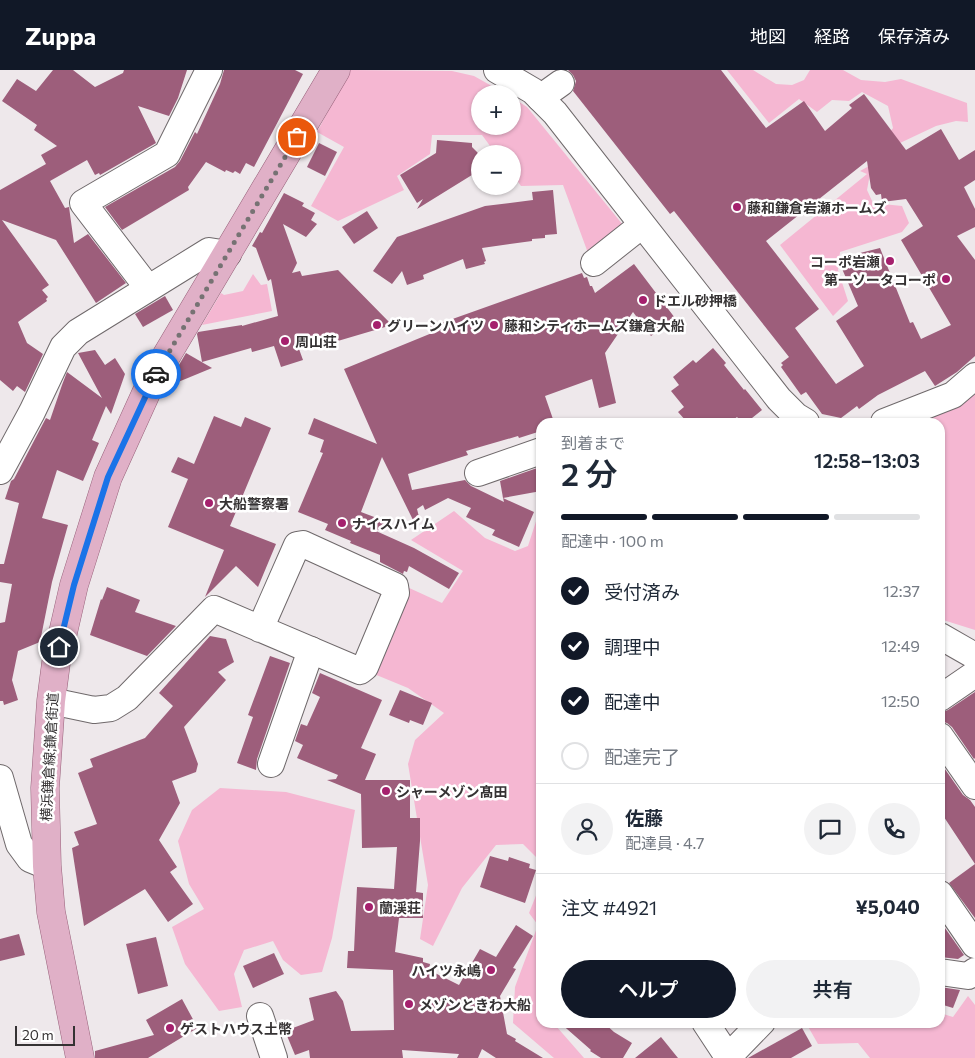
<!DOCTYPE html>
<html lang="ja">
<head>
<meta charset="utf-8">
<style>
  :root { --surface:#fff; --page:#f2f2f3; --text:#1f2937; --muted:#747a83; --line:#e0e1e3; --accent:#111827 }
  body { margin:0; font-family:Commissioner,"Noto Sans JP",sans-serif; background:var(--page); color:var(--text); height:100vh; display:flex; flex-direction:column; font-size:19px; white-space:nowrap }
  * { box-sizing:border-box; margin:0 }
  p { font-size:16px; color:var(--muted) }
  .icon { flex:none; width:28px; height:28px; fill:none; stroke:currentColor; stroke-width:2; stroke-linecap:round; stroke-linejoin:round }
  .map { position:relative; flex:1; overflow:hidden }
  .sheet { position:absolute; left:536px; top:348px; width:409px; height:610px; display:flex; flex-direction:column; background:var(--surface); border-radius:15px; box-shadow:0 1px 4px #0004 }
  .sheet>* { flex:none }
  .fabs { position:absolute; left:471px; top:15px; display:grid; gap:10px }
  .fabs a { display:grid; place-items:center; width:50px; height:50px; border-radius:50%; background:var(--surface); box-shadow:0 1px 4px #0004; font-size:25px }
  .scale { position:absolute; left:15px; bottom:12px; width:60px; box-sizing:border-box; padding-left:5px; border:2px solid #353233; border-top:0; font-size:14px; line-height:18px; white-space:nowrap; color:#353233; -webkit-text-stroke:4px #fff; paint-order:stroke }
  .pin { position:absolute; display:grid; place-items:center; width:42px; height:42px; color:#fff; margin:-21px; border:2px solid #fff; border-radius:50%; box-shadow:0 1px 5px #0007 }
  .courier { position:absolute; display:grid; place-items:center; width:50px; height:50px; margin:-25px; border:4px solid #1a73e8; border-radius:50%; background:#fff; color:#222; box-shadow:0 1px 6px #0007 }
  .head em { font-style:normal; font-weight:600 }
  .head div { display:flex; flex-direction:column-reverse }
  .head { display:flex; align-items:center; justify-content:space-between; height:85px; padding:0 25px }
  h1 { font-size:32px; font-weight:600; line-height:38px }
  .bar { display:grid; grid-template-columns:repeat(4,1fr); gap:8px 5px; align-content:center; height:60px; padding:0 25px }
  .bar i { height:6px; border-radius:4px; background:var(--line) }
  .bar .active { background:var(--accent) }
  .bar p { grid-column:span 4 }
  .line { display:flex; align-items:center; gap:12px; padding:0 25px; border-top:1px solid var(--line) }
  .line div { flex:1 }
  .round { display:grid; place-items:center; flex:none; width:52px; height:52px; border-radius:26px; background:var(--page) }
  ol { padding:0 25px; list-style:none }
  li { display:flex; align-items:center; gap:15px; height:55px }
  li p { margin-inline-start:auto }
  li .icon { padding:5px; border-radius:50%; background:var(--accent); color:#fff; stroke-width:4 }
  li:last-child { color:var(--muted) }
  li i { width:28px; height:28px; border:2px solid var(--line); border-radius:50% }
  .cta { display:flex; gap:10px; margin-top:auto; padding:10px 25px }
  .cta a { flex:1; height:58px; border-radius:30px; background:var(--accent); color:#fff; font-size:20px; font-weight:600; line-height:58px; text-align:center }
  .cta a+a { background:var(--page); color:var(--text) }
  header { display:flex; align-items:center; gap:30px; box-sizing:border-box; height:70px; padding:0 25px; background:var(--accent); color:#fff }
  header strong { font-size:24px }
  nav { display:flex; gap:28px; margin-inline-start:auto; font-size:18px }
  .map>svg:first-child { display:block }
  .green { fill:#f5b7d2 }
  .building { fill:#9d5e7b; fill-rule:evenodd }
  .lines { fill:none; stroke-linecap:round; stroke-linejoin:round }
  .minor-casing { stroke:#6f696b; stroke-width:28 }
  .major-casing { stroke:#97617a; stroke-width:29 }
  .minor { stroke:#fff; stroke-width:26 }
  .major { stroke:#e0b0c7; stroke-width:28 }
  .done { stroke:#767273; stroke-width:5; stroke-dasharray:0 9 }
  .route { stroke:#1a73e8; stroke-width:6 }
  .poi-dot { fill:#a5206d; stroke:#fff; stroke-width:2 }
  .labels { text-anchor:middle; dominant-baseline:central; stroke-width:5; stroke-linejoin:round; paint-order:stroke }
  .poi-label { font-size:14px; font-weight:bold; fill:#353233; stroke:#fff; text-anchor:start }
  .street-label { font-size:14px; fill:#353233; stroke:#fff }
</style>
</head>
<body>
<header>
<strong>Zuppa</strong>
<nav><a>地図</a><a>経路</a><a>保存済み</a></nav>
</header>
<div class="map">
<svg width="975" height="988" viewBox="0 0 975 988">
  <rect width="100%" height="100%" fill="#eee8eb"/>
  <g class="green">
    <path d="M350,0L452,1L474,6L506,24H480V56H512L513,28L527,37L623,155L588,183L563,115L521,116L513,105L512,84H496L482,65H432L430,84L397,106L404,120L338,151L311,136L344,77L317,62Z"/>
    <path d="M727,0H753L776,14L792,15L804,10L810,0H843L861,10L885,12L901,9L967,33L968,52L956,51L936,56L900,73L870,104L867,120L873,133L902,136L909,153L902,162L840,182L838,200L848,231L833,246L780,175L867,104L860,101L869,96L878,78L893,58L888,36L862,22L849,31L832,30L817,42L799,29L769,53Z"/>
    <path d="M253,204L261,215L267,214L272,241L202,255L221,223L224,225L243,221Z"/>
    <path d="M975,318V560L940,549V352H919L954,339Z"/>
    <path d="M541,436V792L523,774L496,775L462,818L433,876L420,869L428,815L408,694L415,670L444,643L408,618L374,604L407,517L442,533L463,501L411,470L454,441L485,468L515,481L528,476Z"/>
    <path d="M220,718L286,722L355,740L332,868L322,902L301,905L283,890L273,871L244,880L234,904L242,937L219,941L185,894L172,857L204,839L189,814L178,771L192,740Z"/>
    <path d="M541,813V952L558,953L556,956L584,988H554L513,953L515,917L538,855L529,843Z"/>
    <path d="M968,926L975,935V988H870L858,973L818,974L806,953L940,952V943L953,947Z"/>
  </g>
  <g class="building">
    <path d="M53,0H73L95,17L123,3L124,0H187L178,28L169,46L138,36L156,73L100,105L99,103L95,105L87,90L50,111L65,138L69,137L74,173L88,164L126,213L96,233L56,170L2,150L49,215L42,220L48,227L46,229L47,231L18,252L27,273L43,284L25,322L17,316L13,321L0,310V120L46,94L41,85L57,76L34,60L37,55L2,31L17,9L36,21Z"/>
    <path d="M224,0H295L303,4L254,97L246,93L240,104L235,101L233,103L226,100L225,102L206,92L188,117L189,120L122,160L105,137L175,97L180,91L195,62L197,64L220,14Z"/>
    <path d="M568,0H721L766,58L804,31L825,61L852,38L849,35L864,24L906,80L941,59L959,90L975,80V110L964,117L975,139V157L957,166L975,190V286L957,302L935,316L925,301L878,325L859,339L857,336L841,348L822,344L806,322L801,325L781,297L783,295L781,293L789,287L674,141L670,144L573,21L576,11L573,5ZM867,91L871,118L876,125L881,124L882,132L906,129L923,156L901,170L951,255L921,269L913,252L910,253L880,178L860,183L845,189L846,192L840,194L858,236L836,251L864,296L836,314L795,258L819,239L766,171Z"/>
    <path d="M437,70L472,73V77L480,85V100L417,139L423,129L417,133L400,105L436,83Z"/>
    <path d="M319,73L337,82L325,106L307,97Z"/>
    <path d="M553,120L557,164L545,165V168L532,169V171L482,178L486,191L484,192L485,194L466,199L463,189L423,205L424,209L407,215L402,201L392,214L373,201L397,167L485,136L533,130L532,122Z"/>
    <path d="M284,123L304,133L302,136L315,143L311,150L317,154L306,167L283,154L297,193L292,203L300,201L302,206L338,200L392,255L331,273L330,270L299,279L303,290L281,297L274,276L252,282L251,278L202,292L197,264L198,262L242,255V256L278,246L271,209L268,211L256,178L252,176L260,162L262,163Z"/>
    <path d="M367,141L378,158L354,174L342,157Z"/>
    <path d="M634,194L675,248L651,266L633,242L605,283L616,333L599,338L592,309L545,326L554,352H541V361L519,368L518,366L466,381L468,385L408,404L412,420L465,410L471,416L504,432L503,428L534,442L519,477L492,465L495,460L466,447L471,438L448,428L425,440L423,435L417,439L419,447L413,450L382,387L361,442L390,453L376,461L414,478L459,503L449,519L409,496L407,502L404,501L403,504L380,492V485L350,473L351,471L325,460L328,454L298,442L323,383L320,382L324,370L308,364L314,348L377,374L344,299L432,263L430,257L582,203L584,208L587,207L590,216H592L595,223Z"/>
    <path d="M165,226L173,240L143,257L135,244Z"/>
    <path d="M713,278L726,293L724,295L744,320L745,319L762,340L747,352H742L737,347L730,352H687L678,342L684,337L671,321L679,315L673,307L693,290L696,293Z"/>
    <path d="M95,280L105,295L115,288L125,304L111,344L106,336L92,370L99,373L83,411L57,400L42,448L68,455L52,512L40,572L18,581L12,610L18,630L4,635L3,631H0V553L5,552L12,514L0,512V494H4L19,433L5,429L11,411L14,409L46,348L50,350L62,315L67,302L102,328L78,283Z"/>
    <path d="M186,283L212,298L166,317Z"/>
    <path d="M214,346L241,357L245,347L271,358L230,456L276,474L258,517L236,496L205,527L224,480L168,457L188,409L171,402L178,387L194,394Z"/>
    <path d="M540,397L541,421L503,428L500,411Z"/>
    <path d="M107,517L140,530L135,542L176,556L147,586L90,565L101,529L102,530Z"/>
    <path d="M210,566L226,569L234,592L218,602L226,610L184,657L198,694L196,702L172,711L180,733L159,770L177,797L170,802L193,834L168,852L145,819L84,856L72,778L79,775L74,762L97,754L78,703L93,697L90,689L145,668L173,636L159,623Z"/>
    <path d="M270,586L290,593L257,689L256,700L237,693L253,647L248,645Z"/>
    <path d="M320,603L382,630L361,678L376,684L365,710H410V748H420V771L416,822L423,823V848H399L395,882L423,888V892L430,894L429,900L459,915L480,879L496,887L516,855L533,866L513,898L516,899L500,926L507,964L516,969L515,971L543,988H496L482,979L478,988H457L459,984L402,980L403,988H310L309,980L295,985L285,961L314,950L309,928L336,921L343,931L351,961L394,960L393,900L347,898L348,881H354L357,817L394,819L397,777L362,778L361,724L327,710L336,709L338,705L297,688L303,675L295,671L301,654L307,656L320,627L312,623Z"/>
    <path d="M400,620L432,633L423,655L410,650L409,653L389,645Z"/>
    <path d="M975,622V688L974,689L952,657L947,653L940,651V643L948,640Z"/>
    <path d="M940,692L963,725L970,730L975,737V794L940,741Z"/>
    <path d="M490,786L508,791L509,787L530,794L529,798L536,800L525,833L480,817Z"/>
    <path d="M975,794V848L949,813Z"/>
    <path d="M940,851L964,885L958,889L940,887Z"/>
    <path d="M19,864L25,885L0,891V869Z"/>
    <path d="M156,867L168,916L138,924L126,874Z"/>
    <path d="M274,883L284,904L253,918L243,896Z"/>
    <path d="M940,917L960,920L953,938L940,934Z"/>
    <path d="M182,929L195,953H197L199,957L148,988H95V981L154,965L146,950Z"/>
    <path d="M559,952H603L614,962L632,973L623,988H601L590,981L591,980Z"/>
    <path d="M802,958L812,976L791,988H748Z"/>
    <path d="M661,967L678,988H635Z"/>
  </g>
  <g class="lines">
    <defs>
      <g id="minor">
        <path d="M497,0L533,21L555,43L779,329L796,346L806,352"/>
        <path d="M540,28L561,13"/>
        <path d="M594,193L642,155"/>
        <path d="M148,218L83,133L167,84L209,0"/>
        <path d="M884,352L953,325L975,306"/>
        <path d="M0,401L32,342L63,277L78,262L209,181L228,184"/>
        <path d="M478,403L541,381"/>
        <path d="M940,566L975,586"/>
        <path d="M940,628L975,604"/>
        <path d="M51,631L94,640L111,638L127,628L214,539L360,601L365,597L396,523L395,516L303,474L297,475L260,559"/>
        <path d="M940,666L975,716"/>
        <path d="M271,694L311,580"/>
        <path d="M0,708L19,774L30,789L47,796"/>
        <path d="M940,824L975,875"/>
        <path d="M940,902L968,906L975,901"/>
        <path d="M260,946L274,988"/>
        <path d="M705,952L728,987"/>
        <path d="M727,988L762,952"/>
      </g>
      <path id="major" d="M80,988L51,842L47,796L45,718L51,631L56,593L74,515L108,407L152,310L336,0"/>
    </defs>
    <use href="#minor" class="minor-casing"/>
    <use href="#major" class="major-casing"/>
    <use href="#minor" class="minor"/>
    <use href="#major" class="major"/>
  </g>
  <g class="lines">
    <path class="done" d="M156,304L297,67"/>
    <path class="route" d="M59,577L74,515L108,407L156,304"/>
  </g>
  <g class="poi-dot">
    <circle cx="737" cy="137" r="5"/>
    <circle cx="890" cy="191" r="5"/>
    <circle cx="946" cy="209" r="5"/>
    <circle cx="643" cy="230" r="5"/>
    <circle cx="377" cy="255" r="5"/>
    <circle cx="494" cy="255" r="5"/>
    <circle cx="285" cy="271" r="5"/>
    <circle cx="209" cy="433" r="5"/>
    <circle cx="342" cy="453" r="5"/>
    <circle cx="386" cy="721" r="5"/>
    <circle cx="369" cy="837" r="5"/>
    <circle cx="491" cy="900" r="5"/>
    <circle cx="409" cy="934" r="5"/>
    <circle cx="170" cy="958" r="5"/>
  </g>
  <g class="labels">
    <g class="poi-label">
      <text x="747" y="137">藤和鎌倉岩瀬ホームズ</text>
      <text x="880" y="191" text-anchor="end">コーポ岩瀬</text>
      <text x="936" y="209" text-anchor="end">第一ソータコーポ</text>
      <text x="653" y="230">ドエル砂押橋</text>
      <text x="387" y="255">グリーンハイツ</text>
      <text x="504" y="255">藤和シティホームズ鎌倉大船</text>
      <text x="295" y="271">周山荘</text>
      <text x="219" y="433">大船警察署</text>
      <text x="352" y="453">ナイスハイム</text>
      <text x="396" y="721">シャーメゾン髙田</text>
      <text x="379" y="837">蘭渓荘</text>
      <text x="481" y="900" text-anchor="end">ハイツ永嶋</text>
      <text x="419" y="934">メゾンときわ大船</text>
      <text x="180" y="958">ゲストハウス土幣</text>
    </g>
    <g class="street-label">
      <text transform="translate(49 687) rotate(-87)">横浜鎌倉線;鎌倉街道</text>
    </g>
  </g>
</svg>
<div class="fabs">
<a>+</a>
<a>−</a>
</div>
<div class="scale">20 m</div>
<div class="pin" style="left:297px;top:67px;background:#ea580c"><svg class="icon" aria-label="bag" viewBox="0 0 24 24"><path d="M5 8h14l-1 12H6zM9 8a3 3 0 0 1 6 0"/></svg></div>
<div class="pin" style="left:59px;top:577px;background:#1f2937"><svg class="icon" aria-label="home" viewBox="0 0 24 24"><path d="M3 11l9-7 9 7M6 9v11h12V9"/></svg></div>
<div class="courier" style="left:156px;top:304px"><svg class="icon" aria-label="car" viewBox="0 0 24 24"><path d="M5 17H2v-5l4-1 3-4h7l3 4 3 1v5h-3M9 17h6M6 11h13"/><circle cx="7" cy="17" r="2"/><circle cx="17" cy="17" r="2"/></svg></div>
<section class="sheet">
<div class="head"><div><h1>2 分</h1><p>到着まで</p></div><em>12:58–13:03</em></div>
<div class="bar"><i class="active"></i><i class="active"></i><i class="active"></i><i></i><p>配達中 · 100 m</p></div>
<ol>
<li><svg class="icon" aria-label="check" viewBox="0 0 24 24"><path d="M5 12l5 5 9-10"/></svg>受付済み<p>12:37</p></li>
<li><svg class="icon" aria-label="check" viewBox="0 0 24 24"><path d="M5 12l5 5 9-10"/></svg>調理中<p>12:49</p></li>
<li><svg class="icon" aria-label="check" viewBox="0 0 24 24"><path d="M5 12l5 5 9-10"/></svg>配達中<p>12:50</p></li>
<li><i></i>配達完了</li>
</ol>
<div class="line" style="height:90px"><a class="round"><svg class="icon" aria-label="person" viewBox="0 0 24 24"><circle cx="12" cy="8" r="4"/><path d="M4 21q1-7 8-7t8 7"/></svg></a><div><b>佐藤</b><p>配達員 · 4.7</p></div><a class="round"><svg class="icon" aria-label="chat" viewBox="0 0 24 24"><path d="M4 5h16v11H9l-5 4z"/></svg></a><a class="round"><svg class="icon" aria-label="phone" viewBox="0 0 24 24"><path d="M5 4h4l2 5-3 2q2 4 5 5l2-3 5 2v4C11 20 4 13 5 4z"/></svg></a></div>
<div class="line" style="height:65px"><div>注文 #4921</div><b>¥5,040</b></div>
<div class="cta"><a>ヘルプ</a><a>共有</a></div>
</section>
</div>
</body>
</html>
